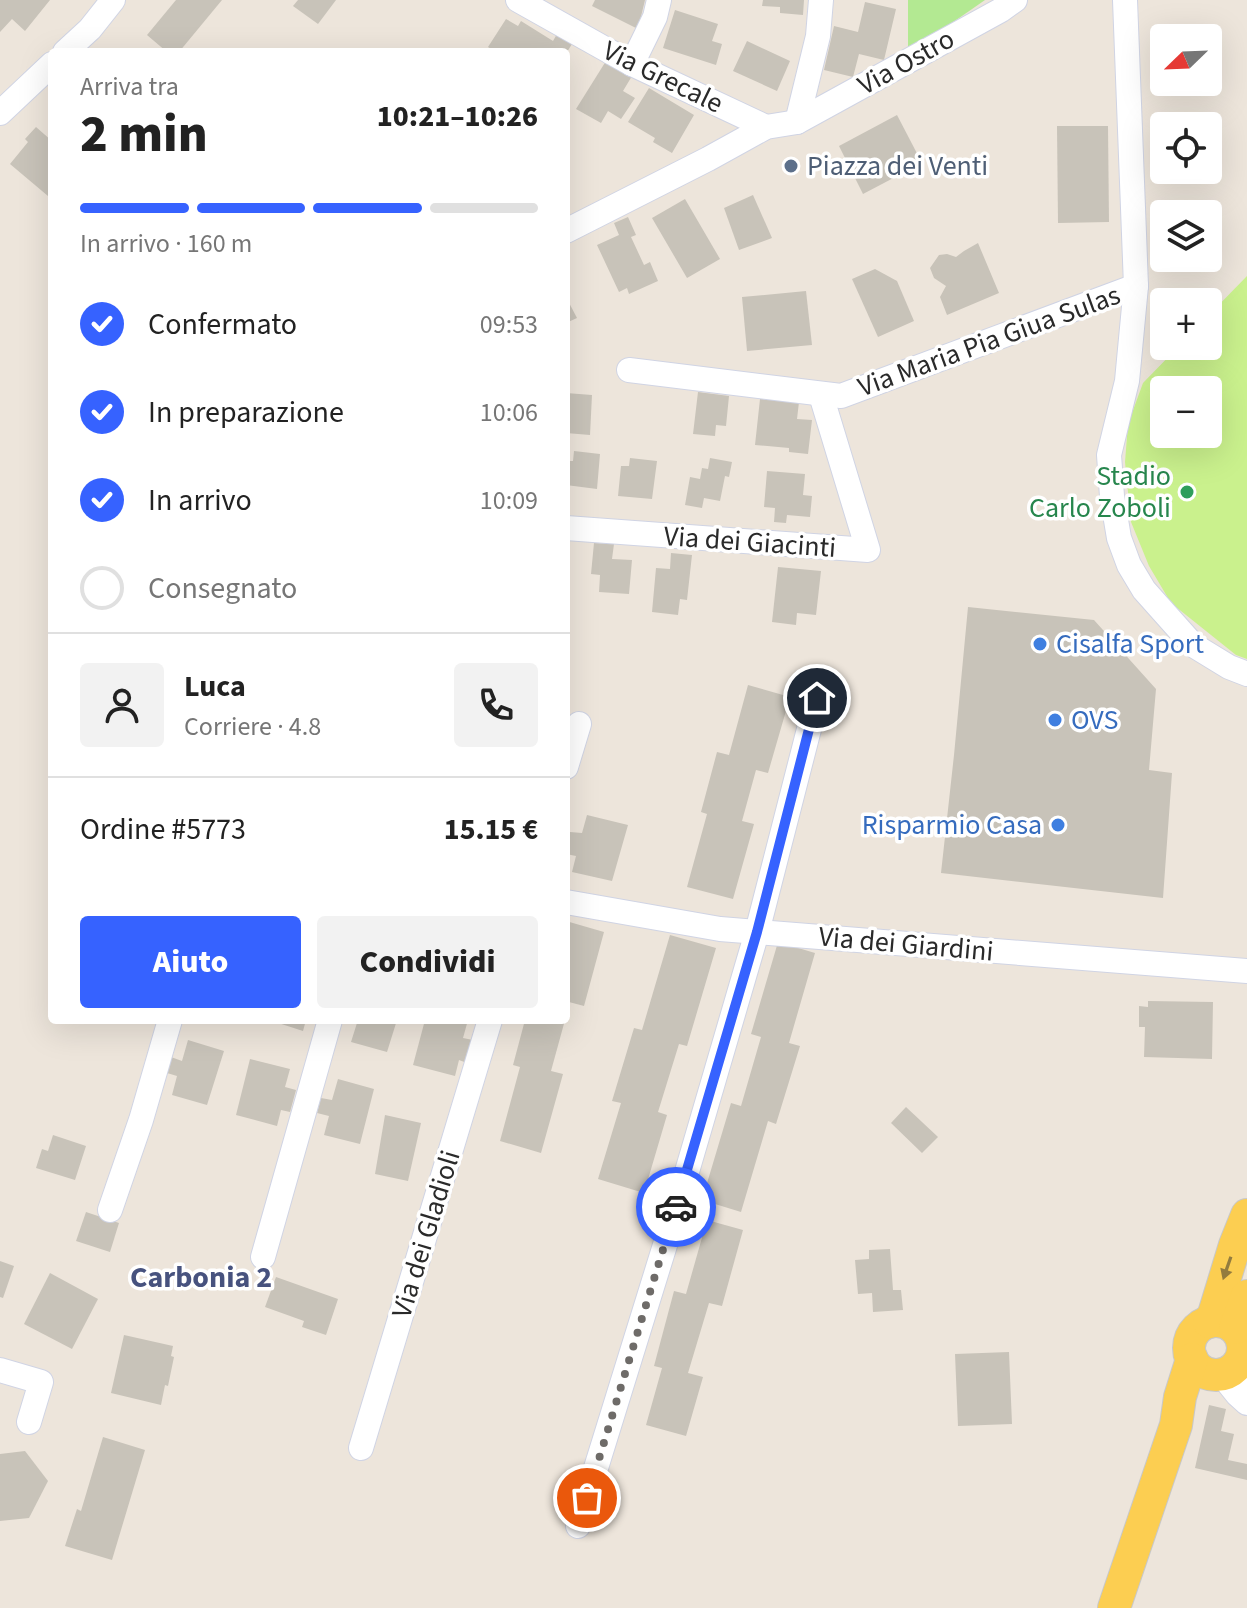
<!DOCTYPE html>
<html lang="it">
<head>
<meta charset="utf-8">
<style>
  :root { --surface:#fff; --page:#f2f2f2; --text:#222; --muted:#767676; --line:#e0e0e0; --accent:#3662ff }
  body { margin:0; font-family:"Source Sans 3",sans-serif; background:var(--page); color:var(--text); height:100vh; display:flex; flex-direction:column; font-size:30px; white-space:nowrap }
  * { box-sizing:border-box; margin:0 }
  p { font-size:26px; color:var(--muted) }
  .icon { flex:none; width:44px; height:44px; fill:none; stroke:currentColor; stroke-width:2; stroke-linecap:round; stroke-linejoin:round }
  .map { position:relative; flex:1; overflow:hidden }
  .panel { position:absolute; left:48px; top:48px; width:522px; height:976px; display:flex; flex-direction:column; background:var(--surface); border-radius:8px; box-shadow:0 8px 32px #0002 }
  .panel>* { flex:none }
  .needle { width:52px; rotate:247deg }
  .buttons { position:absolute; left:1150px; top:24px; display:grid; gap:16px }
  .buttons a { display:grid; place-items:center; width:72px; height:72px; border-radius:8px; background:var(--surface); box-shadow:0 8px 32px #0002; font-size:40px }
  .pin { position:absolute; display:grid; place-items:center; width:68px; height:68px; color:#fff; margin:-34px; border:4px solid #fff; border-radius:50%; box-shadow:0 2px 8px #0007 }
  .courier { position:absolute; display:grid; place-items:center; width:80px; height:80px; margin:-40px; border:6px solid #3662ff; border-radius:50%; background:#fff; color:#222; box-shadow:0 2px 10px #0007 }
  .overview em { font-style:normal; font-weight:800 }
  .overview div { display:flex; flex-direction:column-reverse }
  .overview { display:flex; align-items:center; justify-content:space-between; height:136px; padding:0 32px }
  h1 { font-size:52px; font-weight:800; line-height:60px }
  .bar { display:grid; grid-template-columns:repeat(4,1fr); gap:12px 8px; align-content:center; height:96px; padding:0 32px }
  .bar i { height:10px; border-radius:6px; background:var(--line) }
  .bar .selected { background:var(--accent) }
  .bar p { grid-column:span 4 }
  .line { display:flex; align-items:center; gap:20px; padding:0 32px; border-top:2px solid var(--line) }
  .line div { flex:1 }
  .round { display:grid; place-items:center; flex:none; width:84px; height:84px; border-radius:8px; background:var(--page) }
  ol { padding:0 32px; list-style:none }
  li { display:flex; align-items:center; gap:24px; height:88px }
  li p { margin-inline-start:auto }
  li .icon { padding:8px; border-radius:50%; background:var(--accent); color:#fff; stroke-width:4 }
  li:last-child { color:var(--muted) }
  li i { width:44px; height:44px; border:4px solid var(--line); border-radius:50% }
  .primary-button { display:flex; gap:16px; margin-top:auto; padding:16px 32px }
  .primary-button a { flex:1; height:92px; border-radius:8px; background:var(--accent); color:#fff; font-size:32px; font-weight:800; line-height:92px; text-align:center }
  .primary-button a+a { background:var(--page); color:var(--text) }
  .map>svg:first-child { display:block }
  .green { fill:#b3e992 }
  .pitch { fill:#caf18d; fill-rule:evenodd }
  .building { fill:#c8c3b9 }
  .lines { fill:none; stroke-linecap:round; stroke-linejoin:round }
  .minor-casing { stroke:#d0d4e4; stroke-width:26 }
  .major-casing { stroke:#c8c8c8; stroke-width:34 }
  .minor { stroke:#fff; stroke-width:24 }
  .major { stroke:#fcce51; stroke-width:32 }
  .oneway { fill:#937c3e }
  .done { stroke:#6e6b68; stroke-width:8; stroke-dasharray:0 14.4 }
  .route { stroke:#3662ff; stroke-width:10 }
  .service-dot { fill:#5c6f8a; stroke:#fff; stroke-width:3 }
  .leisure-dot { fill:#2e9e5b; stroke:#fff; stroke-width:3 }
  .shop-dot { fill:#3f7fe0; stroke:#fff; stroke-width:3 }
  .labels { text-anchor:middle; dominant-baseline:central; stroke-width:7; stroke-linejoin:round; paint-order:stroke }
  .street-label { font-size:28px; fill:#2a2a2a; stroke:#fff }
  .service-label { font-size:28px; fill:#4e5e75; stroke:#fff; text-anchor:start }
  .leisure-label { font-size:28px; fill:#27864d; stroke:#fff; text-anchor:end }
  .shop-label { font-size:28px; fill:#366cbe; stroke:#fff; text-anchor:start }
  .neighbourhood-label { font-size:30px; font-weight:bold; fill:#47527e; stroke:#fff }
</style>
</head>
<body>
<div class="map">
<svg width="1247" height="1608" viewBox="0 0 1247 1608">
  <rect width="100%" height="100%" fill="#ede5db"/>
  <path class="green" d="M908,0H985L949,25L908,49Z"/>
  <path class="pitch" d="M1247,276V659L1236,655L1171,603L1149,566L1131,522L1125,462L1128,424L1143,383L1179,346H1208V316ZM1164,390H1208V434H1164Z"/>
  <g class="building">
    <path d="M0,0H50L25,31L12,19L0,32Z"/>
    <path d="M176,0H222L179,52H167L147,35Z"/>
    <path d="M298,0H336L318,24L293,6Z"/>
    <path d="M595,0H645L638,29L592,6Z"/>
    <path d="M763,0H804L803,15L780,13V7L762,6Z"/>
    <path d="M865,2L896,9L884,60L859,54L853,77L824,70L834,26L858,32Z"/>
    <path d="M675,10L718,24L712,41L722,44L716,65L663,48Z"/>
    <path d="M506,19L518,26L521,21L553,41L557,34L572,44L567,52H496L488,47Z"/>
    <path d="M747,41L790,61L777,91L733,71Z"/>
    <path d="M606,61L632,76L623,91L635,98L621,119L608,111L601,123L576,109Z"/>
    <path d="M649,88L694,115L672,153L653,142L655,138L628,122Z"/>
    <path d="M897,115L922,163L863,194L839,146Z"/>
    <path d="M1057,126H1108L1109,222L1058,223Z"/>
    <path d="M36,127L52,141V191L48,196L10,164L28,142L25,139Z"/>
    <path d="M753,195L772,238L739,250L724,208Z"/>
    <path d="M685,199L720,259L687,278L652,218Z"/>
    <path d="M628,217L636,235L631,237L644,265L650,262L658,281L629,294L627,288L619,292L597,245L619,235L614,223Z"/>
    <path d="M978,243L999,293L947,315L940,297L946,286L934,278L930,268L939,255L947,254L956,257L964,251Z"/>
    <path d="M875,269L897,281L914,321L878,337L852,279Z"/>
    <path d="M806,291L812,345L747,351L742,297Z"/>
    <path d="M566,297L577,318L566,323Z"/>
    <path d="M698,392L729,396L726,426L716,425L715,436L693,434Z"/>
    <path d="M566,393L592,395L590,435L566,433Z"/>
    <path d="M760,399L799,402L797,419L812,420L808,454L789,452V448L755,445Z"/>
    <path d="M574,451L600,454L597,489L566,485V461H573Z"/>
    <path d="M630,458L657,461L652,499L618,496L621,466H629Z"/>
    <path d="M710,458L732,462L729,477L725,476L720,501L704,498L702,508L685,505L690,477L700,479L702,468L708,469Z"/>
    <path d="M767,471L805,474L803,495L812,496L810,517L787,515L786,523L774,522L775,508L764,507Z"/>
    <path d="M594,543L614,544L612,559L632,560L629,594L599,592L600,575L591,574Z"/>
    <path d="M671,553L692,555L687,600L680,599L678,615L652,612L656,568L670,569Z"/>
    <path d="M778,567L821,571L816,615L797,613L796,625L772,622Z"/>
    <path d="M968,607L1094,620L1156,689L1149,770L1172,773L1163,898L941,873L954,755Z"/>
    <path d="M748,685L790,697L768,773L756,770L742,821L754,824L733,899L687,887L707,814L701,812L717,752L729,755Z"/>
    <path d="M587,815L628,825L612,881L572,872L576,856L566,854L570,832L582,833Z"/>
    <path d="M566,921L604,932L584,1006L569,1002L567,1011Z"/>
    <path d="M670,935L716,948L687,1046L679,1044L658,1112L667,1115L644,1193L598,1179L621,1103L612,1101L634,1028L642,1030Z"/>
    <path d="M778,942L815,953L789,1043L800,1046L776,1124L768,1121L741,1212L702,1200L731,1103L741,1106L761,1037L751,1034Z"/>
    <path d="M1148,1001L1213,1002L1212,1059L1144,1057L1145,1027H1139V1006L1148,1007Z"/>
    <path d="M269,1020H306L303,1031Z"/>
    <path d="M350,1020H397L387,1052L351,1042L357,1023Z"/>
    <path d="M425,1020H468L463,1038L473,1040L467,1063L459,1060L455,1076L413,1065Z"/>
    <path d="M525,1020H565L551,1071L563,1074L541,1153L500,1141L520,1067L513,1065Z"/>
    <path d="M188,1040L224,1051L207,1105L172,1095L177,1076L167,1073L171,1057L182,1061Z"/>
    <path d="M250,1059L290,1069L285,1087L296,1090L290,1112L281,1110L277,1126L236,1115Z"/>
    <path d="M338,1079L374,1089L360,1144L324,1135L329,1116L317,1113L321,1098L332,1100Z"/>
    <path d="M906,1107L938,1137L922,1153L891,1123Z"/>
    <path d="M385,1115L421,1123L408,1181L375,1174Z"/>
    <path d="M53,1135L86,1146L75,1180L36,1168L42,1149L48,1151Z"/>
    <path d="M86,1212L119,1223L110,1252L76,1241Z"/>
    <path d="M707,1220L743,1230L722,1306L709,1303L688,1373L703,1377L686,1436L646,1425L662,1368L654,1366L674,1291L686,1294Z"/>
    <path d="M890,1249L893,1290H901L903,1310L873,1312L872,1293L858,1294L855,1260L869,1259V1250Z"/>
    <path d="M0,1261L14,1266L3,1298L0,1297Z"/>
    <path d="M50,1273L98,1299L72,1349L24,1324Z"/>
    <path d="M276,1277L338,1299L326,1335L302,1327L304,1321L265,1307Z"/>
    <path d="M124,1335L173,1346L171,1356L174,1357L168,1386L165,1385L161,1405L111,1393Z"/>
    <path d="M1009,1352L1012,1424L958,1426L955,1354Z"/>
    <path d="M1209,1405L1226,1409L1221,1431L1234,1434L1228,1460L1247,1464V1480L1195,1468Z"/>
    <path d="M103,1437L145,1450L112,1560L65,1546L77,1509L81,1511Z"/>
    <path d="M25,1451L48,1481L29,1518L0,1521V1454Z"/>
  </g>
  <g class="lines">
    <defs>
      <g id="minor">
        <path d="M518,0L632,64L766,127"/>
        <path d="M1125,0L1136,286L1127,381L1109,455L1112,496L1119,538L1129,565L1144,590L1193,645L1229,667L1247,674"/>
        <path d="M65,52L90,29L113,0"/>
        <path d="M632,64L655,17L659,0"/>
        <path d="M0,113L52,64"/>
        <path d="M797,122L818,36L821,0"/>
        <path d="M566,231L708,159L766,127L797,122L1001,10L1015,0"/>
        <path d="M629,370L841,396L1136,286"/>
        <path d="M566,528L868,550L821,395"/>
        <path d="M566,767L579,724"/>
        <path d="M566,902L720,929L1247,971"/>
        <path d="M110,1210L141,1120L170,1020"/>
        <path d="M263,1257L330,1020"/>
        <path d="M1242,1356L1247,1383"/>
        <path d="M0,1370L41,1382L29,1422"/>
        <path d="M1221,1374L1237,1394L1247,1403"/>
        <path d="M361,1448L490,1020"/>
        <path d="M578,1526L674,1216L757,932L817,698"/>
      </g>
      <g id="major">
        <circle cx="1216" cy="1348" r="27"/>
        <path d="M1209,1322L1214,1314L1235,1245L1247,1215"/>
        <path d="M1235,1328L1247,1296"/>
        <path d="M1114,1608L1176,1425L1180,1397L1192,1359"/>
      </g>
    </defs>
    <use href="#minor" class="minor-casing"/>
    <use href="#major" class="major-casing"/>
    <use href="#minor" class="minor"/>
    <use href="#major" class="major"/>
  </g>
  <defs><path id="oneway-solid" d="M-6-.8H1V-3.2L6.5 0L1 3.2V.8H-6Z" transform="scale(2)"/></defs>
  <use class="oneway" href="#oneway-solid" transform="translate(1227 1268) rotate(109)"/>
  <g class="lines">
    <path class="done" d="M587,1498L676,1207"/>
    <path class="route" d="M676,1207L757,932L817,698"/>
  </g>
  <circle class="service-dot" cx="791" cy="166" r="8"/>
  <circle class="leisure-dot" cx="1187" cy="492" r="8"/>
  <g class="shop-dot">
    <circle cx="1040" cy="644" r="8"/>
    <circle cx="1055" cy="720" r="8"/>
    <circle cx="1058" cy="825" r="8"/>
  </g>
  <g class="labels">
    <g class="street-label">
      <text transform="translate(906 62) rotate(-29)">Via Ostro</text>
      <text transform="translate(663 77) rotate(26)">Via Grecale</text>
      <text transform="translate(989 341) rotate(-20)">Via Maria Pia Giua Sulas</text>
      <text transform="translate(750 542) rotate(4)">Via dei Giacinti</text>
      <text transform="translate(906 944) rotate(5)">Via dei Giardini</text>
      <text transform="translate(426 1234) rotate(-73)">Via dei Gladioli</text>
    </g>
    <g class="service-label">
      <text x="807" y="166">Piazza dei Venti</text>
    </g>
    <g class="leisure-label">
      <text x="1171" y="476">Stadio<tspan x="1171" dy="32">Carlo Zoboli</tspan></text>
    </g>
    <g class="shop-label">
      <text x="1056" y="644">Cisalfa Sport</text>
      <text x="1071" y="720">OVS</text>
      <text x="1042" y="825" text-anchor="end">Risparmio Casa</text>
    </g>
    <g class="neighbourhood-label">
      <text x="201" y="1277">Carbonia 2</text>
    </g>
  </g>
</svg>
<div class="buttons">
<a><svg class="needle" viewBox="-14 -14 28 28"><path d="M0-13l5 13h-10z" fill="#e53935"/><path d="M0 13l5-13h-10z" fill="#767676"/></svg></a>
<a><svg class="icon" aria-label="locate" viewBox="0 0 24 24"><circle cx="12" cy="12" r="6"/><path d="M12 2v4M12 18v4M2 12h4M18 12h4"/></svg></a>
<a><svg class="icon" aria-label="layers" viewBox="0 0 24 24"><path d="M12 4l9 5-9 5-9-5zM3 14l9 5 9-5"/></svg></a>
<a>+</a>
<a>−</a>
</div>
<div class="pin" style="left:587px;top:1498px;background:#ea580c"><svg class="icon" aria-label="bag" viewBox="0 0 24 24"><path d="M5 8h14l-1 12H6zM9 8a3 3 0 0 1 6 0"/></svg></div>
<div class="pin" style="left:817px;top:698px;background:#1f2937"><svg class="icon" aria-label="home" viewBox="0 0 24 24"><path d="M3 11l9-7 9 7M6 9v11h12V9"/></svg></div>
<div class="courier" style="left:676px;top:1207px"><svg class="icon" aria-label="car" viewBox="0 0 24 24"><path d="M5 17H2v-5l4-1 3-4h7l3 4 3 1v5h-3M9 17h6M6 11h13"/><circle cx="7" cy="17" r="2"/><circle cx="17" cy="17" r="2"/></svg></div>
<section class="panel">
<div class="overview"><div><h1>2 min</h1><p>Arriva tra</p></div><em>10:21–10:26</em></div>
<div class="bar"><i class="selected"></i><i class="selected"></i><i class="selected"></i><i></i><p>In arrivo · 160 m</p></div>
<ol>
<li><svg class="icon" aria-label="check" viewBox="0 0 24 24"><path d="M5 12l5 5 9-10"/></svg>Confermato<p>09:53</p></li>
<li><svg class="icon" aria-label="check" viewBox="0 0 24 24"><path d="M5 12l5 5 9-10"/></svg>In preparazione<p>10:06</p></li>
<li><svg class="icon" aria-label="check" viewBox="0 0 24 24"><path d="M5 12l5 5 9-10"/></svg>In arrivo<p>10:09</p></li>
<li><i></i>Consegnato</li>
</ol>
<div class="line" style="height:144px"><a class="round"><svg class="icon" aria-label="person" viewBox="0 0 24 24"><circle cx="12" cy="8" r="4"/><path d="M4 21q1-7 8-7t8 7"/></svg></a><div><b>Luca</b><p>Corriere · 4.8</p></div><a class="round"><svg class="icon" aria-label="phone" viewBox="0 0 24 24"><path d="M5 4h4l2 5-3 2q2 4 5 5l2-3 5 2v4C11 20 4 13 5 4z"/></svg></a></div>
<div class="line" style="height:104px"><div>Ordine #5773</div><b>15.15 €</b></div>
<div class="primary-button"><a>Aiuto</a><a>Condividi</a></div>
</section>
</div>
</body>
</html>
